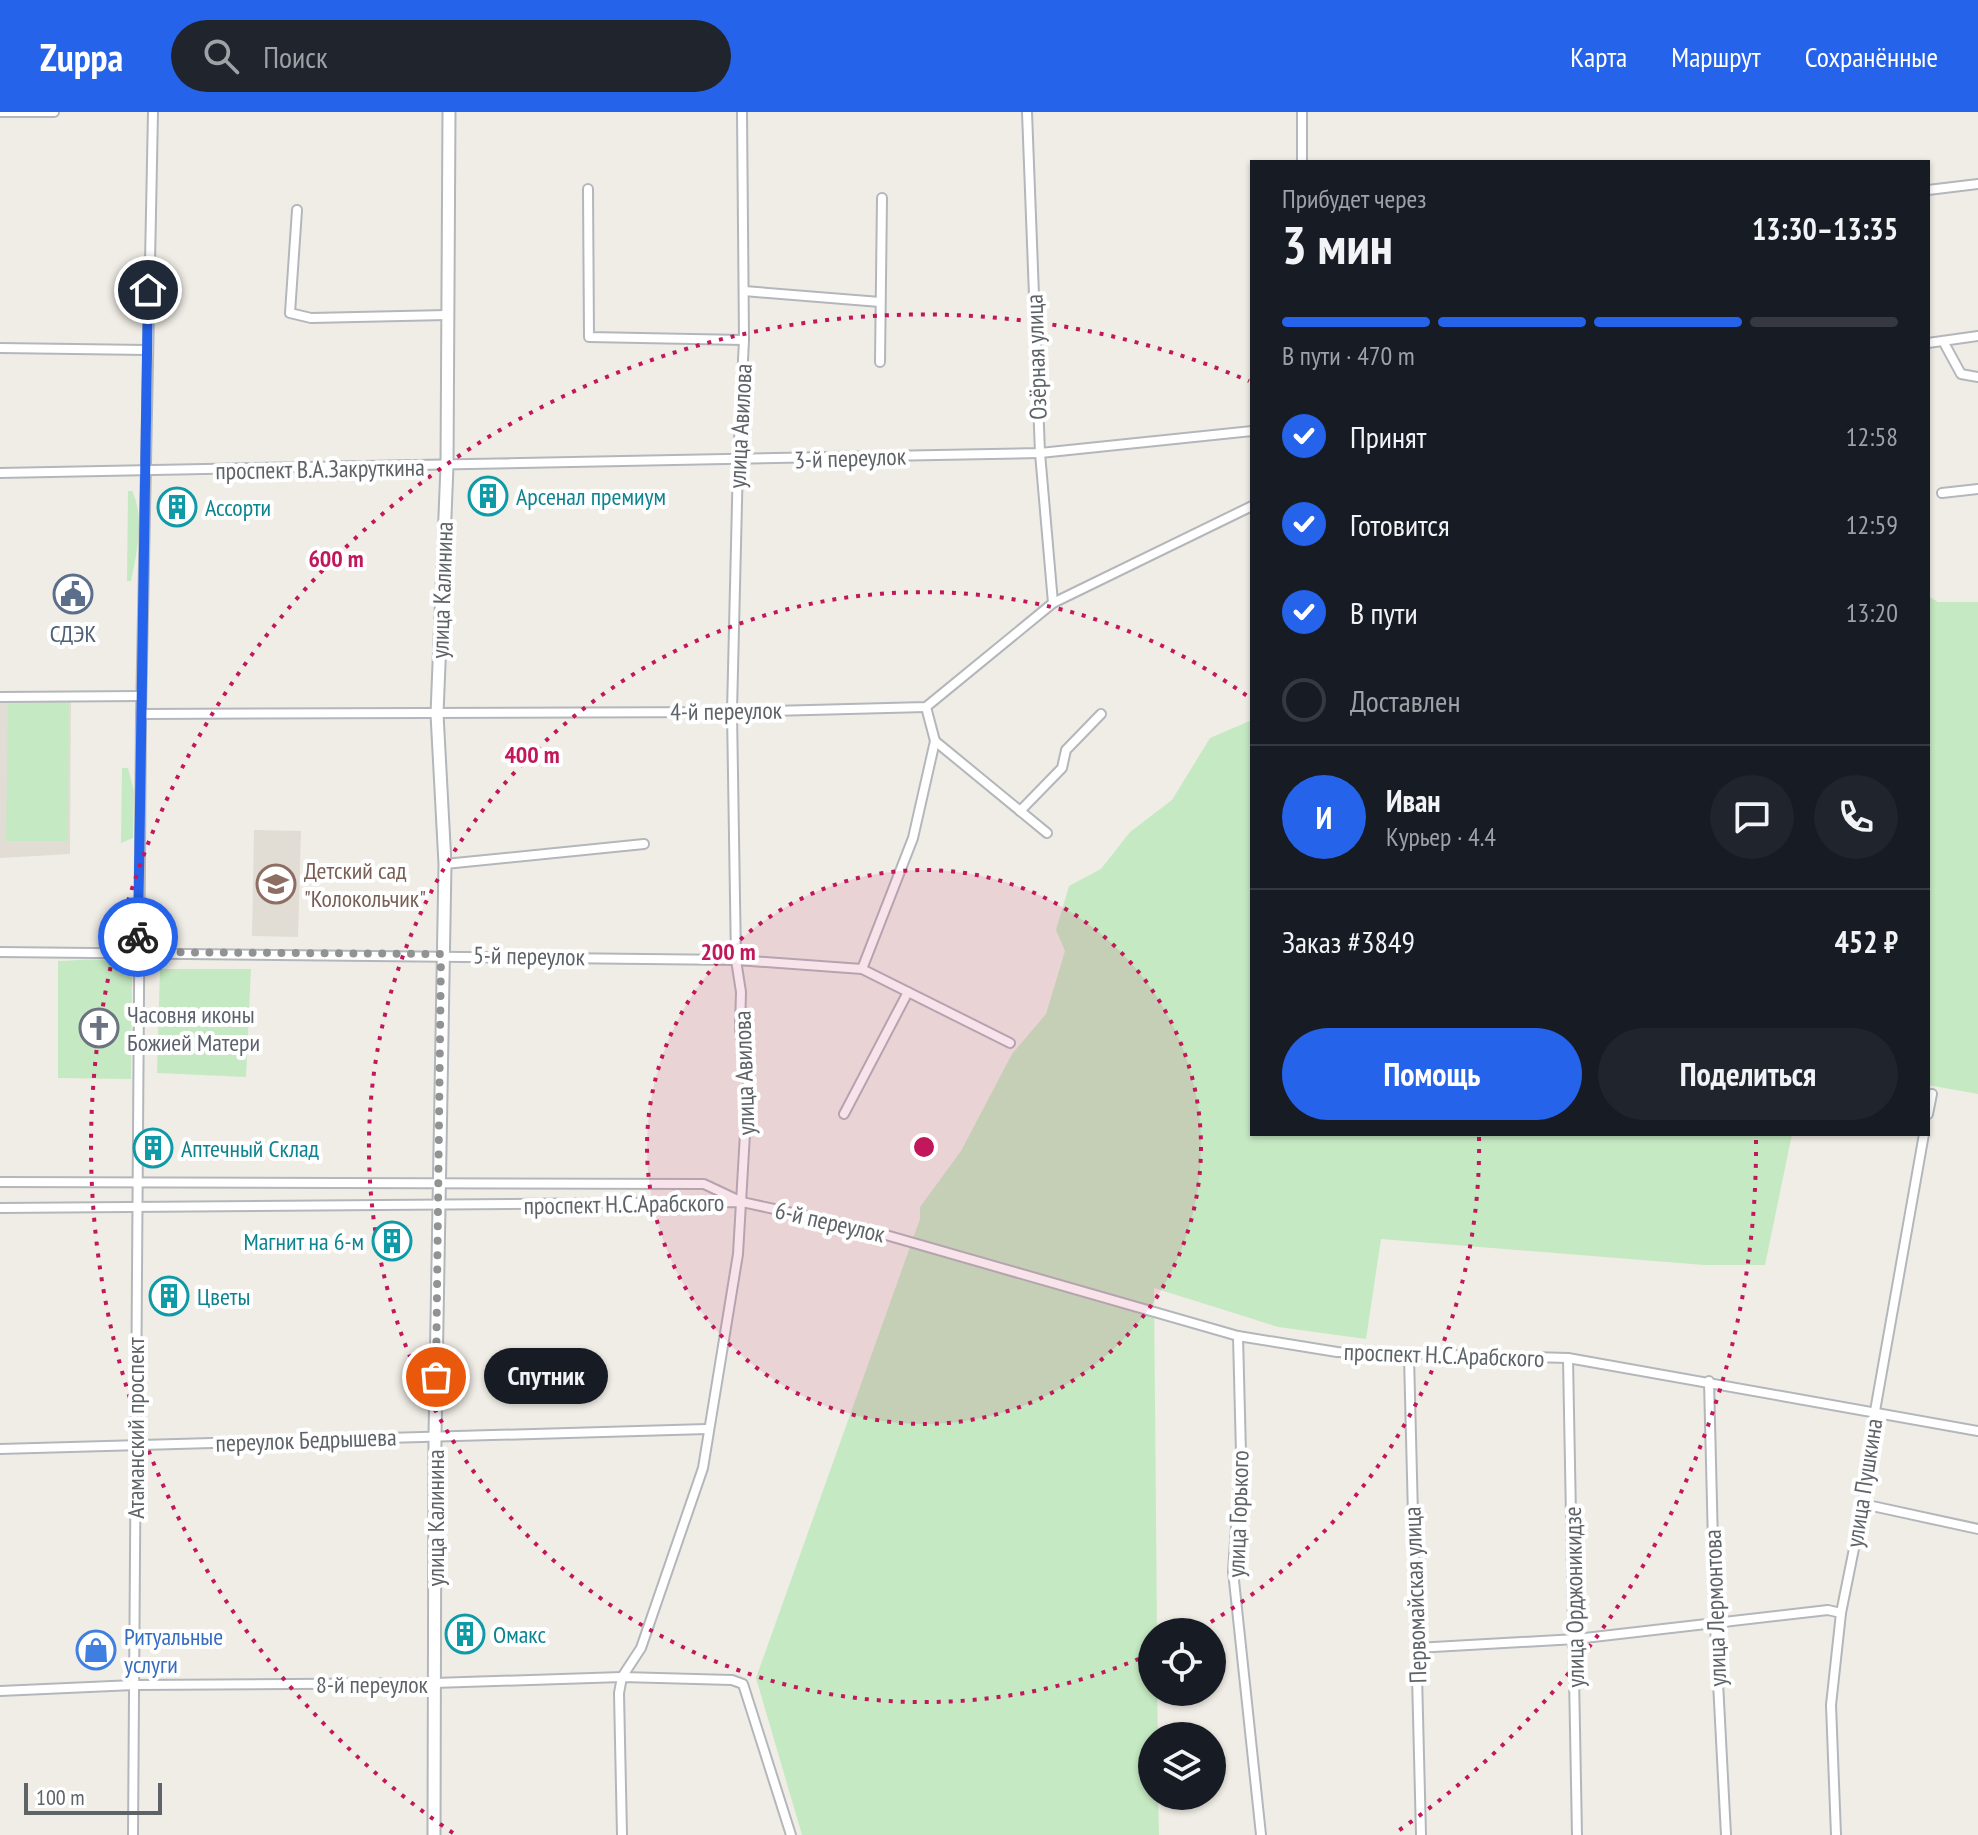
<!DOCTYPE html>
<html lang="ru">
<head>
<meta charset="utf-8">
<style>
  :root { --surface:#171b24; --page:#20242c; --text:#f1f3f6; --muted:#9ea1a6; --line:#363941; --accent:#2563eb }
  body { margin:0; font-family:"PT Sans Narrow",sans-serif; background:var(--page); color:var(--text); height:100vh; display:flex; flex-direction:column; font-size:30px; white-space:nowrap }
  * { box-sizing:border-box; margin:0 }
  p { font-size:26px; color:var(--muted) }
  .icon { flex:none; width:44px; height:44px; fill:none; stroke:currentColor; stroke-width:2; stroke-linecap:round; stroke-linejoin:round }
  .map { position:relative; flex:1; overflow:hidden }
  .drawer { position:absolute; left:1250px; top:48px; width:680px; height:976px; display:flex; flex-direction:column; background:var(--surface); border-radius:0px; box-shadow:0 2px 6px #0004 }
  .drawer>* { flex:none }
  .fabs { position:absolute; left:1138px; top:1506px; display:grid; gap:16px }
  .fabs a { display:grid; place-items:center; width:88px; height:88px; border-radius:50%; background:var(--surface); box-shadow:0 2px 6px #0004; font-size:40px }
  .scale { position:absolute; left:24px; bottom:20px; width:138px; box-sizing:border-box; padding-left:8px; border:4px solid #5e6367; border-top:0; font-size:22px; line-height:28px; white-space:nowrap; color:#5e6367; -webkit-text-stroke:6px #fff; paint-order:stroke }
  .pin { position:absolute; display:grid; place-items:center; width:68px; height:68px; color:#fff; margin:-34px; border:4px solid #fff; border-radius:50%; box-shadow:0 2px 8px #0007 }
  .courier { position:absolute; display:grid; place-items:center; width:80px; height:80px; margin:-40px; border:6px solid #2563eb; border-radius:50%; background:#fff; color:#222; box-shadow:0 2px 10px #0007 }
  .bubble { position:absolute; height:56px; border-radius:28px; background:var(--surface); box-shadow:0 2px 6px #0004; font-size:26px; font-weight:800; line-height:56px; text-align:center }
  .overview em { font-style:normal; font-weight:800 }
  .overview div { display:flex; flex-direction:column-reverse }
  .overview { display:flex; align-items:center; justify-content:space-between; height:136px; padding:0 32px }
  h1 { font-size:52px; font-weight:800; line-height:60px }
  .bar { display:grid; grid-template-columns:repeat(4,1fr); gap:12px 8px; align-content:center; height:96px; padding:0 32px }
  .bar i { height:10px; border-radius:6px; background:var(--line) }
  .bar .current { background:var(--accent) }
  .bar p { grid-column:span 4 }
  .line { display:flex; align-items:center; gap:20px; padding:0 32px; border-top:2px solid var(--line) }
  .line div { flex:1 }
  .round { display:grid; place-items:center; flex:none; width:84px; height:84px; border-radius:42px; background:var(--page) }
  ol { padding:0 32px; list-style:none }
  li { display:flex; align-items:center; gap:24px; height:88px }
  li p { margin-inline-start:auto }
  li .icon { padding:8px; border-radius:50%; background:var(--accent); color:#fff; stroke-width:4 }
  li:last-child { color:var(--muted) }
  li i { width:44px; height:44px; border:4px solid var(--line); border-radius:50% }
  .action { display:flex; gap:16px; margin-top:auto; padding:16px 32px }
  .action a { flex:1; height:92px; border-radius:48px; background:var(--accent); color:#fff; font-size:32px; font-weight:800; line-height:92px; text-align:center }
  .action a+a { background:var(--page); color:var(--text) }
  header { display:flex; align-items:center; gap:48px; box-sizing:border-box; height:112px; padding:0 40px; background:var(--accent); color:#fff }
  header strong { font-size:38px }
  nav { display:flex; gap:44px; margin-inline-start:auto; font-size:28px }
  .search { width:560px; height:72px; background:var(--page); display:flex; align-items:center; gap:20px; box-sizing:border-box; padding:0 28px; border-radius:44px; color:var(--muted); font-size:30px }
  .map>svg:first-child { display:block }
  .education { fill:#e1dcd4 }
  .green { fill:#c5e9c2 }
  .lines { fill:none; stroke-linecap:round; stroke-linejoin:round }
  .street-casing { stroke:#b3b7bb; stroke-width:12 }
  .secondary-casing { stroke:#b2b7bb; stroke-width:15 }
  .street { stroke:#fff; stroke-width:8 }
  .secondary { stroke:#fff; stroke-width:11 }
  .done { stroke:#919393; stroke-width:8; stroke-dasharray:0 14.4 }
  .route { stroke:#2563eb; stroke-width:10 }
  .ring { fill:none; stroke:#c2185b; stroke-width:4; stroke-dasharray:4 8 }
  .labels { text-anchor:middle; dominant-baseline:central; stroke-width:8; stroke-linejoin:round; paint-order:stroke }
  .street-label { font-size:24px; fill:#5e6367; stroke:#fff }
  .culture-label { font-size:24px; fill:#0d838f; stroke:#fff; text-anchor:start }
  .service-label { font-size:24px; fill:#4e5e75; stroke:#fff }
  .education-label { font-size:24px; fill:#785e54; stroke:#fff; text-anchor:start }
  .worship-label { font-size:24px; fill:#5b616d; stroke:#fff; text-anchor:start }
  .shop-label { font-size:24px; fill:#366cbe; stroke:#fff; text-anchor:start }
  .centre { fill:#c2185b; stroke:#fff; stroke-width:4 }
  .ring-label { font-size:24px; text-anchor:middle; font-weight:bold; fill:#c2185b; stroke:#fff; stroke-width:8; stroke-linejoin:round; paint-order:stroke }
</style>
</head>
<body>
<header>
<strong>Zuppa</strong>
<div class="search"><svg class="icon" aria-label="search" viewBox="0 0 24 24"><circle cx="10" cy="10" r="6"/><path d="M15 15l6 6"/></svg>Поиск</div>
<nav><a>Карта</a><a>Маршрут</a><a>Сохранённые</a></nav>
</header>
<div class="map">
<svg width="1978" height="1723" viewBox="0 0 1978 1723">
  <rect width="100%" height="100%" fill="#f0ede6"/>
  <g class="education">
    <path d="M0,589H71L70,742L0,746Z"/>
    <path d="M254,718L301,719L298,825L252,824Z"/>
  </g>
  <g class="green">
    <path d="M128,379H132C145,406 137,440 131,469H127Z"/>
    <path d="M1928,484L1938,490H1978V982L1928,973Z"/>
    <path d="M69,590L68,729H6L8,592Z"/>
    <path d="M1252,608V1022H1792L1765,1153H1704L1381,1127L1366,1227L1278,1215L1154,1176L1157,1520H1152V1580H1157L1158,1624H1152V1684H1158L1159,1723H802L756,1566L920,1107V1095L961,1039L1012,942L1046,902L1065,839L1056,818L1069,774L1101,757L1130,720L1172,688L1210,626Z"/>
    <path d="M122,656H128L134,679L133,726L121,731Z"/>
    <path d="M58,849C83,849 120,840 132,867L131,967L58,966Z"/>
    <path d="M160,857H251L246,965L157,961Z"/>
  </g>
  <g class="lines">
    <defs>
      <g id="street">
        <path d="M0,0H54"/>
        <path d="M1027,0L1040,341L1053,491"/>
        <path d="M1302,50V0"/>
        <path d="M588,77L589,225L744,228"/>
        <path d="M1928,78L1978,72"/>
        <path d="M297,98L290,201L311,206L447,203"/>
        <path d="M744,179L880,190"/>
        <path d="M1943,229L1961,262L1978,265"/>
        <path d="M1928,231L1978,224"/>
        <path d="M0,236L147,238"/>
        <path d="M880,250L882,86"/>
        <path d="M0,361L1040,341L1252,319"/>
        <path d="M1942,381L1978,377"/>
        <path d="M0,585L141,584"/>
        <path d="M926,595L935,629L1047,721"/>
        <path d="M141,602L732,600L926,595L1053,491L1252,394"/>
        <path d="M1020,699L1062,656L1066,638L1101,602"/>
        <path d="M445,752L644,732"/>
        <path d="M0,840L736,848L862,857L1010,931"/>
        <path d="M862,857L913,726L935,629"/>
        <path d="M844,1002L908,880"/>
        <path d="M1928,1002L1932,982"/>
        <path d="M0,1070L704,1072L738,1088"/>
        <path d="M0,1096L742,1090L858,1115L1238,1224L1337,1240L1568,1246L1978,1319"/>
        <path d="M1238,1224L1241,1342L1233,1459L1261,1723"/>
        <path d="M1409,1244L1421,1723"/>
        <path d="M1568,1246L1577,1723"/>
        <path d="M1709,1269L1715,1513L1726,1723"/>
        <path d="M0,1337L707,1317"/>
        <path d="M1863,1392L1978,1417"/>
        <path d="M1416,1536L1576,1527L1828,1498L1841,1501"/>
        <path d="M0,1579L134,1573L434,1571L622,1565L732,1568L743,1572L791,1723"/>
        <path d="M133,1723L141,602L153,0"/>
        <path d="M622,1723L619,1581L622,1565L641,1536L703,1356L738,1142L748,970L740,916L741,880L736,848L732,600L738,349L744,228L742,0"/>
        <path d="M1836,1723L1831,1593L1841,1501L1863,1392L1875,1299L1924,1022"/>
      </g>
      <path id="secondary" d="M434,1723L435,1323L445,752L437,602L447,354L449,0"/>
    </defs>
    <use href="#street" class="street-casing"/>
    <use href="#secondary" class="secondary-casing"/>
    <use href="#street" class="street"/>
    <use href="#secondary" class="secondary"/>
  </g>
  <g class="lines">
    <path class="done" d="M138,825V840L441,842L436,1265"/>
    <path class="route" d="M138,825L148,178"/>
  </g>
  <circle cx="924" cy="1035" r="277" fill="#c2185b" fill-opacity=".12"/>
  <g class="ring">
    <circle cx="924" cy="1035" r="277"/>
    <path d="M1150 1542A555 555 0 1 1 1250 586M1479 1025A555 555 0 0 1 1197 1518"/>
    <path d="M453 1721A832 832 0 0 1 1249 269M1756 1028A832 832 0 0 1 1395 1721"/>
  </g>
  <defs>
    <symbol id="building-ring" viewBox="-11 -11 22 22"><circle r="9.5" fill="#fff" stroke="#0f9aa8" stroke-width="1.5"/><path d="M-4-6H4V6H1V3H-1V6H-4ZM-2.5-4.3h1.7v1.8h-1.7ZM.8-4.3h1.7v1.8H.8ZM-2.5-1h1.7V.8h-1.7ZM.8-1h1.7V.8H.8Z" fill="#0f9aa8"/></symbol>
    <symbol id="civic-ring" viewBox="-11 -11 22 22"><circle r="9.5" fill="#fff" stroke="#5c6f8a" stroke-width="1.5"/><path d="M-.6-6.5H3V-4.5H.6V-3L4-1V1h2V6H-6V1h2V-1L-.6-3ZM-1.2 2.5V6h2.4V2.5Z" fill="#5c6f8a"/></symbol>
    <symbol id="school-ring" viewBox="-11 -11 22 22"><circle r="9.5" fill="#fff" stroke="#8d6e63" stroke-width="1.5"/><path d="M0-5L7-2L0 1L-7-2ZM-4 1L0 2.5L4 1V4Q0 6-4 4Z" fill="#8d6e63"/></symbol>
    <symbol id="church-ring" viewBox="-11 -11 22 22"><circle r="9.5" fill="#fff" stroke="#6b7280" stroke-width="1.5"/><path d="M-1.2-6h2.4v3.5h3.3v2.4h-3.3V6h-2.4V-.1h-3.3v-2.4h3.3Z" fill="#6b7280"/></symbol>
    <symbol id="shop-ring" viewBox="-11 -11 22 22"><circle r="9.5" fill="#fff" stroke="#3f7fe0" stroke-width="1.5"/><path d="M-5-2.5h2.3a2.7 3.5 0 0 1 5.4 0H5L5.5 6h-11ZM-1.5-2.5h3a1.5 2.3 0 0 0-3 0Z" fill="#3f7fe0"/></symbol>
  </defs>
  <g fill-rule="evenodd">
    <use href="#building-ring" x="466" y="362" width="44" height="44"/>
    <use href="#building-ring" x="155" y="373" width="44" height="44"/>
    <use href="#civic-ring" x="51" y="460" width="44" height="44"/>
    <use href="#school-ring" x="254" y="750" width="44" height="44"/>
    <use href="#church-ring" x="77" y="894" width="44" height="44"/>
    <use href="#building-ring" x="131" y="1014" width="44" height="44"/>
    <use href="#building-ring" x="370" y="1107" width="44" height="44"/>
    <use href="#building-ring" x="147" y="1162" width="44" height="44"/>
    <use href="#building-ring" x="443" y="1500" width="44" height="44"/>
    <use href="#shop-ring" x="74" y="1516" width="44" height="44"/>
  </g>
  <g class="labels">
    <g class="street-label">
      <text transform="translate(1036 245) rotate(-92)">Озёрная улица</text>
      <text transform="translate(740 314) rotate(-87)">улица Авилова</text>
      <text transform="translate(850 346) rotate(-2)">3-й переулок</text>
      <text transform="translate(320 357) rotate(-1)">проспект В.А.Закруткина</text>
      <text transform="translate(442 478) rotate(-88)">улица Калинина</text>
      <text transform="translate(726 599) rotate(-1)">4-й переулок</text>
      <text transform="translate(529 844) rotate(1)">5-й переулок</text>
      <text transform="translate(744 961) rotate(-92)">улица Авилова</text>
      <text transform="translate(624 1092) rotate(-1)">проспект Н.С.Арабского</text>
      <text transform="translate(830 1110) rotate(13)">6-й переулок</text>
      <text transform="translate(1444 1243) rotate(2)">проспект Н.С.Арабского</text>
      <text transform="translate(135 1316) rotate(-90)">Атаманский проспект</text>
      <text transform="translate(306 1328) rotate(-2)">переулок Бедрышева</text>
      <text transform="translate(1864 1371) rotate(-81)">улица Пушкина</text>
      <text transform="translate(1238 1402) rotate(-88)">улица Горького</text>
      <text transform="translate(435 1406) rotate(-90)">улица Калинина</text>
      <text transform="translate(1415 1483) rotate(-92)">Первомайская улица</text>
      <text transform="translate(1574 1485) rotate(-91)">улица Орджоникидзе</text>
      <text transform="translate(1715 1496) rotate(-92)">улица Лермонтова</text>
      <text x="372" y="1572">8-й переулок</text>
    </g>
    <g class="culture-label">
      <text x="516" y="384">Арсенал премиум</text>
      <text x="205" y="395">Ассорти</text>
      <text x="181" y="1036">Аптечный Склад</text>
      <text x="364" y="1129" text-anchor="end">Магнит на 6-м</text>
      <text x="197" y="1184">Цветы</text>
      <text x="493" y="1522">Омакс</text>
    </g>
    <g class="service-label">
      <text x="73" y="521">СДЭК</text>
    </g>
    <g class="education-label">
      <text x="304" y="758">Детский сад<tspan x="304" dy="28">"Колокольчик"</tspan></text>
    </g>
    <g class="worship-label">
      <text x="127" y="902">Часовня иконы<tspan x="127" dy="28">Божией Матери</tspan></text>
    </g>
    <g class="shop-label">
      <text x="124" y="1524">Ритуальные<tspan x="124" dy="28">услуги</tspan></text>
    </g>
  </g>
  <circle cx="924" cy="1035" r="12" class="centre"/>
  <g class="ring-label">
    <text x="336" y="455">600 m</text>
    <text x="532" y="651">400 m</text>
    <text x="728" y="848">200 m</text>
  </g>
</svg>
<div class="fabs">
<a><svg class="icon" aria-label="locate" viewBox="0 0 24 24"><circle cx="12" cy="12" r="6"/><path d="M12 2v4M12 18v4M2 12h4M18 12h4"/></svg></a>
<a><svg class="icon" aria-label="layers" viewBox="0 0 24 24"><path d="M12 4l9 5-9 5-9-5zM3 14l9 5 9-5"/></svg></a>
</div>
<div class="scale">100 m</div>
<div class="pin" style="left:436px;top:1265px;background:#ea580c"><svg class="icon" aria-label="bag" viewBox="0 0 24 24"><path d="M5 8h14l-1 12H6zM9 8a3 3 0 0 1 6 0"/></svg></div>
<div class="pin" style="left:148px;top:178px;background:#1f2937"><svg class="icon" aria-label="home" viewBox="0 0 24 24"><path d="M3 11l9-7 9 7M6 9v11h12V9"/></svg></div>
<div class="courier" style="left:138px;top:825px"><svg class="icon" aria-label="bike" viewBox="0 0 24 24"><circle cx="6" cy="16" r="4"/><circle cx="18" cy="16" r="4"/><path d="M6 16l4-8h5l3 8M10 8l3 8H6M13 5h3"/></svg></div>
<div class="bubble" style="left:484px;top:1236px;width:124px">Спутник</div>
<section class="drawer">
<div class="overview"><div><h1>3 мин</h1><p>Прибудет через</p></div><em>13:30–13:35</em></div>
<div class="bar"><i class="current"></i><i class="current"></i><i class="current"></i><i></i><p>В пути · 470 m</p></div>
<ol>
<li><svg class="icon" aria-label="check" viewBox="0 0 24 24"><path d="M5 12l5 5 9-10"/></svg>Принят<p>12:58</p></li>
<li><svg class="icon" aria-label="check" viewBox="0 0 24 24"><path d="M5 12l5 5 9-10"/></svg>Готовится<p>12:59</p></li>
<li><svg class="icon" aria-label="check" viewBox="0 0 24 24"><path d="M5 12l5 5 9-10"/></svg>В пути<p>13:20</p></li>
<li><i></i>Доставлен</li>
</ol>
<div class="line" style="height:144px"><b class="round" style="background:var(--accent);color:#fff">И</b><div><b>Иван</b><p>Курьер · 4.4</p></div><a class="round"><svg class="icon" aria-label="chat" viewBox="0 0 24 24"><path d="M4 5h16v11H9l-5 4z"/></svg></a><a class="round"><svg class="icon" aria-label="phone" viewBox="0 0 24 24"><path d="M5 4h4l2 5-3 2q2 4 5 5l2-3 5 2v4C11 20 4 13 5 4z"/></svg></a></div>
<div class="line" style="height:104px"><div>Заказ #3849</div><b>452 ₽</b></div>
<div class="action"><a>Помощь</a><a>Поделиться</a></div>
</section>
</div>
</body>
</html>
